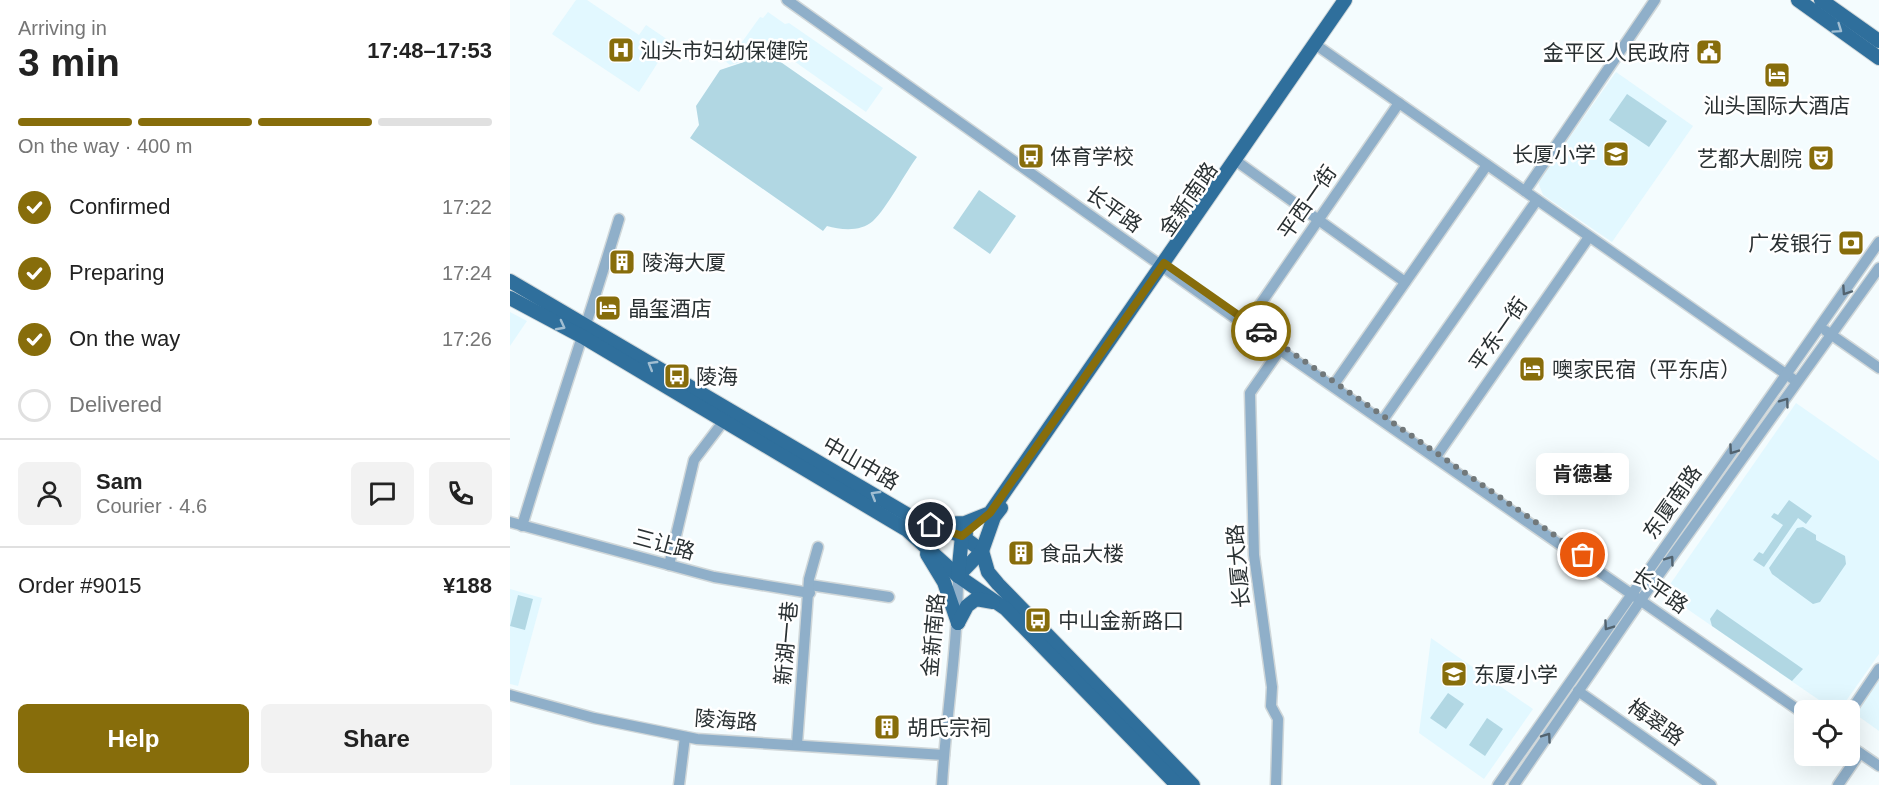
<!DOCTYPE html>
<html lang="en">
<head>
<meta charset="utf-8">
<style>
  :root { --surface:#fff; --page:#f2f2f2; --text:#222; --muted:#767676; --line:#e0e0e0; --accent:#876d0b }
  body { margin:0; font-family:Helvetica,"Noto Sans SC",sans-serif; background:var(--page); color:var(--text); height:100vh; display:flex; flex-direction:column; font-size:22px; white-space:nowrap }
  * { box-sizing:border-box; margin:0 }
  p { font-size:20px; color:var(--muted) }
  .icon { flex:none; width:33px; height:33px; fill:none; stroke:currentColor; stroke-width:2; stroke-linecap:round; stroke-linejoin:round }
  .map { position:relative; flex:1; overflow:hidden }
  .details { display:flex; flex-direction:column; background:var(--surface); width:510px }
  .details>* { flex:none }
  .tools { position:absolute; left:1284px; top:700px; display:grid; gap:12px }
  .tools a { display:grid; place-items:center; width:66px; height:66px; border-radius:9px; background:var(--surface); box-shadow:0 6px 24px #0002; font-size:30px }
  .pin { position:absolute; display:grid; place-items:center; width:51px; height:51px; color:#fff; margin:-26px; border:3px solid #fff; border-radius:50%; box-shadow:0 2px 6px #0007 }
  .courier { position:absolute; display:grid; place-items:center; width:60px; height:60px; margin:-30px; border:4px solid #876d0b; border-radius:50%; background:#fff; color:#222; box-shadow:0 2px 8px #0007 }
  .bubble { position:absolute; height:42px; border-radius:9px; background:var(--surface); box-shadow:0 6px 24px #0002; font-size:20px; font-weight:700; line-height:42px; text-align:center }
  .summary em { font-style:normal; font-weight:700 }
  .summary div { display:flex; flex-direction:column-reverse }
  .summary { display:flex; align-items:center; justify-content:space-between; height:102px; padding:0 18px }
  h1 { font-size:39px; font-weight:700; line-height:45px }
  .bar { display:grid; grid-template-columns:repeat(4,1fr); gap:9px 6px; align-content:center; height:72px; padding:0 18px }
  .bar i { height:8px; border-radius:4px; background:var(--line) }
  .bar .on { background:var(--accent) }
  .bar p { grid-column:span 4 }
  .line { display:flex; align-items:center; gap:15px; padding:0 18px; border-top:2px solid var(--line) }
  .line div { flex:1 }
  .round { display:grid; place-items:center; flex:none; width:63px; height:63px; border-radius:9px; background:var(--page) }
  ol { padding:0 18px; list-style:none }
  li { display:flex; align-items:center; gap:18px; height:66px }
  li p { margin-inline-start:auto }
  li .icon { padding:6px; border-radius:50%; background:var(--accent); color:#fff; stroke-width:4 }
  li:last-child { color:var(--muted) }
  li i { width:33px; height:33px; border:3px solid var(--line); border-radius:50% }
  .button { display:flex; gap:12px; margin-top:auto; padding:12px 18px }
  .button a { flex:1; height:69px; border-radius:9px; background:var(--accent); color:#fff; font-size:24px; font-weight:700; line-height:69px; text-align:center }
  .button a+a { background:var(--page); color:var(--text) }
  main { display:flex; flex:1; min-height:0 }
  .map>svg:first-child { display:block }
  .built { fill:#e2f8ff }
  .green { fill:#b1d7e3 }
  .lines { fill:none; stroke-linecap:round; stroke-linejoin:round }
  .minor-casing { stroke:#d0d7d9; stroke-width:13 }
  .major-casing { stroke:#d0d7d9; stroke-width:16 }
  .minor { stroke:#8fafc9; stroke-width:10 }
  .major { stroke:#2f6f9c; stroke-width:14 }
  .oneway { stroke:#a1bed2 }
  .oneway2 { stroke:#52636f }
  .done { stroke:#71787a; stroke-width:6; stroke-dasharray:0 10.8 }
  .route { stroke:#876d0b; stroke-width:8 }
  .labels { text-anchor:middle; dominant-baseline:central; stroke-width:5; stroke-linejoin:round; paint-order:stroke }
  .poi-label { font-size:21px; fill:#2a3133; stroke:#fff; text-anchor:start }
  .street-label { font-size:21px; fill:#2a3133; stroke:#fff }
</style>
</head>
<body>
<main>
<section class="details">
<div class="summary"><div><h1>3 min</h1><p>Arriving in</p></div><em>17:48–17:53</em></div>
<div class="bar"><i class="on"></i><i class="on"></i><i class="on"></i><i></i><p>On the way · 400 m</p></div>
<ol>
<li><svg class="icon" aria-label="check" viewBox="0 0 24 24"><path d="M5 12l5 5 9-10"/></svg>Confirmed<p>17:22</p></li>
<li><svg class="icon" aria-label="check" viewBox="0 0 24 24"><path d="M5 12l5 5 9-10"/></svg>Preparing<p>17:24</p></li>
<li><svg class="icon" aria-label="check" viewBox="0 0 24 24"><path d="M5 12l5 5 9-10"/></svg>On the way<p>17:26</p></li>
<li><i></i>Delivered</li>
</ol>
<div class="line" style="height:108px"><a class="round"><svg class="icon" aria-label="person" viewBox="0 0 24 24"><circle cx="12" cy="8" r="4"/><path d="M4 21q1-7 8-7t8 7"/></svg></a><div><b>Sam</b><p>Courier · 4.6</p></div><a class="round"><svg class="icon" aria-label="chat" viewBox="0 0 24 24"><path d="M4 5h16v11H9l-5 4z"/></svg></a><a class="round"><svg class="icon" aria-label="phone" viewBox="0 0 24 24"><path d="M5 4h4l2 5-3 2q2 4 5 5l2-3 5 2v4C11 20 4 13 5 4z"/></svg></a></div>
<div class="line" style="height:78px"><div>Order #9015</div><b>¥188</b></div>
<div class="button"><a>Help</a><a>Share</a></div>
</section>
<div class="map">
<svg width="1369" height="785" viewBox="0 0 1369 785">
  <rect width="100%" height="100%" fill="#f4fcfe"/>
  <g class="built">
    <path d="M66,0H77L129,35L136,25L161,42L129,92L42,34Z"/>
    <path d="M258,12L275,24L279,23L373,88L356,112L257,42L246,58L220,65L215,61L229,40L232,42L250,17L253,18Z"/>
    <path d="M1106,72L1183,126L1102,242L1033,195L1028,182Z"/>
    <path d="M0,312L17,321L0,346Z"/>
    <path d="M1286,403L1369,461V654L1329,711H1325L1154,593Z"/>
    <path d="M0,589L32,598L8,686L0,684Z"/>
    <path d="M921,638L1023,709L974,779L909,733Z"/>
    <path d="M1369,677V731L1344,713Z"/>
  </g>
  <g class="green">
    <path d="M252,49L407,157C395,173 377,208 363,221C351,232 331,230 317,226L313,231L180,138L189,125L186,106L210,70L246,58Z"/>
    <path d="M1117,94L1157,121L1139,147L1099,120Z"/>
    <path d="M469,190L506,216L480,254L443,228Z"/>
    <path d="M1279,500L1302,516L1296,524L1288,518L1254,567L1243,560L1249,552L1253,554L1273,525L1261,517L1264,513L1268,515Z"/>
    <path d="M1293,527L1306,535V540L1335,556L1336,564L1310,602L1303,604L1262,574L1259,568L1287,528Z"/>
    <path d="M8,595L23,599L15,630L0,626Z"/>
    <path d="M1207,609L1293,669L1282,681L1202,626L1200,619Z"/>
    <path d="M938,693L954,704L936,729L920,718Z"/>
    <path d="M977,718L993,729L975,756L959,745Z"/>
  </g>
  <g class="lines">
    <defs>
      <g id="minor">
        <path d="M277,0L770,350L1294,714"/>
        <path d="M809,47L1283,379"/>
        <path d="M729,163L895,282"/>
        <path d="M1015,191L1145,0"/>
        <path d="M738,322L889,103"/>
        <path d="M1316,331L1369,368"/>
        <path d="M825,383L977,165"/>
        <path d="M875,417L1027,200"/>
        <path d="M928,454L1079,237"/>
        <path d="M0,522L204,577L300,593"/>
        <path d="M12,526C43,423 78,322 109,219"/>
        <path d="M159,565L184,460L213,422"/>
        <path d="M300,585L379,597"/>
        <path d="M1068,691L1201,785"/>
        <path d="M0,695L84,718L187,739L434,755"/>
        <path d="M1340,712L1369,669"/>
        <path d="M287,744L299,579L308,547"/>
        <path d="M1340,746L1369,766"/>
        <path d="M169,785L175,737"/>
        <path d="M432,785C436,715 448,646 448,576"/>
        <path d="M766,785L768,719L761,706L762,687L744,555L740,393L770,350"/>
        <path d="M988,785L1369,242"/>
        <path d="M1004,785L1133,597L1369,268"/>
        <path d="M1328,785L1350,753"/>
      </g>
      <g id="major">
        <path d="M1288,0L1369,58"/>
        <path d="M1311,0L1369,41"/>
        <path d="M0,281L405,519L452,536L472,551L478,572L488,584L683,785"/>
        <path d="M0,298L73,337L397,530L448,576L496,609L667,785"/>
        <path d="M427,524L455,523L480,513L835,0"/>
        <path d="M417,554L434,582L448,623"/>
        <path d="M448,576L472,551L484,517L491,508"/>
        <path d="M448,576L452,536L456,533"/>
        <path d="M448,623L457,606L466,599L483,602"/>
      </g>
    </defs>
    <use href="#minor" class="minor-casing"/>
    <use href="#major" class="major-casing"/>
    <use href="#minor" class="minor"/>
    <use href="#major" class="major"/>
  </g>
  <defs><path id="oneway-chevron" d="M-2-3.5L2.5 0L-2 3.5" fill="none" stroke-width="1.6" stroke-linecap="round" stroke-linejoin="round" transform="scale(1.5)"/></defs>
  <g class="oneway">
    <use href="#oneway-chevron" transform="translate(1328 29) rotate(35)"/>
    <use href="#oneway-chevron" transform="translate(51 326) rotate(28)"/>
    <use href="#oneway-chevron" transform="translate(142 365) rotate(-149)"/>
    <use href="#oneway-chevron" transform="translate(365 495) rotate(-149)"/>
  </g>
  <g class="oneway2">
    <use href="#oneway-chevron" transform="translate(1336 291) rotate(124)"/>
    <use href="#oneway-chevron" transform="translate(1275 402) rotate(-54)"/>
    <use href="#oneway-chevron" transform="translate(1223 450) rotate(125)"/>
    <use href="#oneway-chevron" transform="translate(1160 560) rotate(-54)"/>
    <use href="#oneway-chevron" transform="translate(1098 626) rotate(125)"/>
    <use href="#oneway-chevron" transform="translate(1037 737) rotate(-55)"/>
  </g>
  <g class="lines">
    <path class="done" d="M751,331L1073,555"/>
    <path class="route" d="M421,525L452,536L480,513L654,263L751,331"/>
  </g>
  <defs>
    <symbol id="hospital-square" viewBox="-11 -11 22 22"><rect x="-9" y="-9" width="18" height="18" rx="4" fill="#876d0b" stroke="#fff"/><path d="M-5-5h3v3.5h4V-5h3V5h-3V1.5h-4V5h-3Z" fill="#fff"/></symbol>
    <symbol id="civic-square" viewBox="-11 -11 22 22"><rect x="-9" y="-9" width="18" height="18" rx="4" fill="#876d0b" stroke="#fff"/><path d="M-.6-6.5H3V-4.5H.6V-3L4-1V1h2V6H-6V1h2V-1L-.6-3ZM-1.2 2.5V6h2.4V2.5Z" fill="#fff"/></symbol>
    <symbol id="hotel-square" viewBox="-11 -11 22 22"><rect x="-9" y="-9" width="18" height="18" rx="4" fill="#876d0b" stroke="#fff"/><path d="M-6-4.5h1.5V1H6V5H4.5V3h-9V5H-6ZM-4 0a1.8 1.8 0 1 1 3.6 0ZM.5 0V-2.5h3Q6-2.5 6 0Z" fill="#fff"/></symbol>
    <symbol id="school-square" viewBox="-11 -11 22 22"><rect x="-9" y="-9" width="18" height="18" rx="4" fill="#876d0b" stroke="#fff"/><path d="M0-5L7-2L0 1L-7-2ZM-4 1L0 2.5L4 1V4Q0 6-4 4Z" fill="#fff"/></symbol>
    <symbol id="bus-square" viewBox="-11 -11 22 22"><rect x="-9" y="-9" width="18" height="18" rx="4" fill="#876d0b" stroke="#fff"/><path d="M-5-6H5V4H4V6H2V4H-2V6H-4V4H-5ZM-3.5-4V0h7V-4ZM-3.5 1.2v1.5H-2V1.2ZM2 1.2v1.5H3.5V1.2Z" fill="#fff"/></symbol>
    <symbol id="theatre-square" viewBox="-11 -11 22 22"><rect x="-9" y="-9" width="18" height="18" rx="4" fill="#876d0b" stroke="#fff"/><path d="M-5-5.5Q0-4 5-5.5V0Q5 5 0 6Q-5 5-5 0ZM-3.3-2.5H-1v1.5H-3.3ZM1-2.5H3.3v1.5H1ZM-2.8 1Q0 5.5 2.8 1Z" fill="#fff"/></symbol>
    <symbol id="bank-square" viewBox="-11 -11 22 22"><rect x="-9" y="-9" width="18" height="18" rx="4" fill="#876d0b" stroke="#fff"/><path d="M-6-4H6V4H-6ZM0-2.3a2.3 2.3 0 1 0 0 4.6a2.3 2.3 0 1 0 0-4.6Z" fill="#fff"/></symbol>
    <symbol id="building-square" viewBox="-11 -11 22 22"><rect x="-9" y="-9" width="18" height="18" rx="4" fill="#876d0b" stroke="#fff"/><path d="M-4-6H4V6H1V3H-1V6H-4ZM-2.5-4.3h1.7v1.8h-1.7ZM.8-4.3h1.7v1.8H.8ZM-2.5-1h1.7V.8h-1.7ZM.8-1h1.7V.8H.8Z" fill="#fff"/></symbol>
  </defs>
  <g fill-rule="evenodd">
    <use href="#hospital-square" x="96" y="35" width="30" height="30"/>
    <use href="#civic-square" x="1184" y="37" width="30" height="30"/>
    <use href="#hotel-square" x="1252" y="60" width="30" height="30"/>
    <use href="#school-square" x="1091" y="139" width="30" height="30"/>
    <use href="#bus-square" x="506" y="141" width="30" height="30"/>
    <use href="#theatre-square" x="1296" y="143" width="30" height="30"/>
    <use href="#bank-square" x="1326" y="228" width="30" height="30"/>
    <use href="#building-square" x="97" y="247" width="30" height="30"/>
    <use href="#hotel-square" x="83" y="293" width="30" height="30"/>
    <use href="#hotel-square" x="1007" y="354" width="30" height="30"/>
    <use href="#bus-square" x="152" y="361" width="30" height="30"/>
    <use href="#building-square" x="496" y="538" width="30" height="30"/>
    <use href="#bus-square" x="513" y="605" width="30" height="30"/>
    <use href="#school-square" x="929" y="659" width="30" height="30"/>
    <use href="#building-square" x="362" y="712" width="30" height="30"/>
  </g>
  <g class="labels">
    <g class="poi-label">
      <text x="130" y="50">汕头市妇幼保健院</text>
      <text x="1180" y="52" text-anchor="end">金平区人民政府</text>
      <text x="1267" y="105" text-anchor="middle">汕头国际大酒店</text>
      <text x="1086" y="154" text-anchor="end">长厦小学</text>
      <text x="540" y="156">体育学校</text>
      <text x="1292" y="158" text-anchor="end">艺都大剧院</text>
      <text x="1322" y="243" text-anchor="end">广发银行</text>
      <text x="132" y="262">陵海大厦</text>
      <text x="118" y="308">晶玺酒店</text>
      <text x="1042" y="369">噢家民宿（平东店）</text>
      <text x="186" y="376">陵海</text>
      <text x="530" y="553">食品大楼</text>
      <text x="548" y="620">中山金新路口</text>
      <text x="964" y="674">东厦小学</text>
      <text x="397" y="727">胡氏宗祠</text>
    </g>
    <g class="street-label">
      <text transform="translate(678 199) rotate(-55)">金新南路</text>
      <text transform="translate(797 202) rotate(-55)">平西一街</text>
      <text transform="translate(604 209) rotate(35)">长平路</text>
      <text transform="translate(988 334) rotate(-55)">平东一街</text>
      <text transform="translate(351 463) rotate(30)">中山中路</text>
      <text transform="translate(1162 502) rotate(-55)">东厦南路</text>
      <text transform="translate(154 544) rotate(15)">三让路</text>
      <text transform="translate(728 566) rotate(-95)">长厦大路</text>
      <text transform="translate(1150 590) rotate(35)">长平路</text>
      <text transform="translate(423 635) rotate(-85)">金新南路</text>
      <text transform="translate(276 643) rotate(-85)">新湖一巷</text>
      <text transform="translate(216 720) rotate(4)">陵海路</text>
      <text transform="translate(1146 722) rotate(35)">梅翠路</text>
    </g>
  </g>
</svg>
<div class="tools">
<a><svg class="icon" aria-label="locate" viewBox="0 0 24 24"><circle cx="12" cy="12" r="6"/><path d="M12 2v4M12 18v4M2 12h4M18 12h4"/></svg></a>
</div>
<div class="pin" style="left:1073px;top:555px;background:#ea580c"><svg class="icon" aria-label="bag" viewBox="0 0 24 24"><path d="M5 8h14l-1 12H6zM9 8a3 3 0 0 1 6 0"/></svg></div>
<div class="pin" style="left:421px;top:525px;background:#1f2937"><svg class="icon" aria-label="home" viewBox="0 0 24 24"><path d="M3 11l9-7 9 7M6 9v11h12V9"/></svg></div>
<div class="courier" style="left:751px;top:331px"><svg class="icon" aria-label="car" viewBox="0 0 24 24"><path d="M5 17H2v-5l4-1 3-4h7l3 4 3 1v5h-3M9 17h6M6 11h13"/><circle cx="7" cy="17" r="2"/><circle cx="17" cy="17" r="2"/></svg></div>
<div class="bubble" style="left:1026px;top:453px;width:93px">肯德基</div>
</div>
</main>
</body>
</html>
